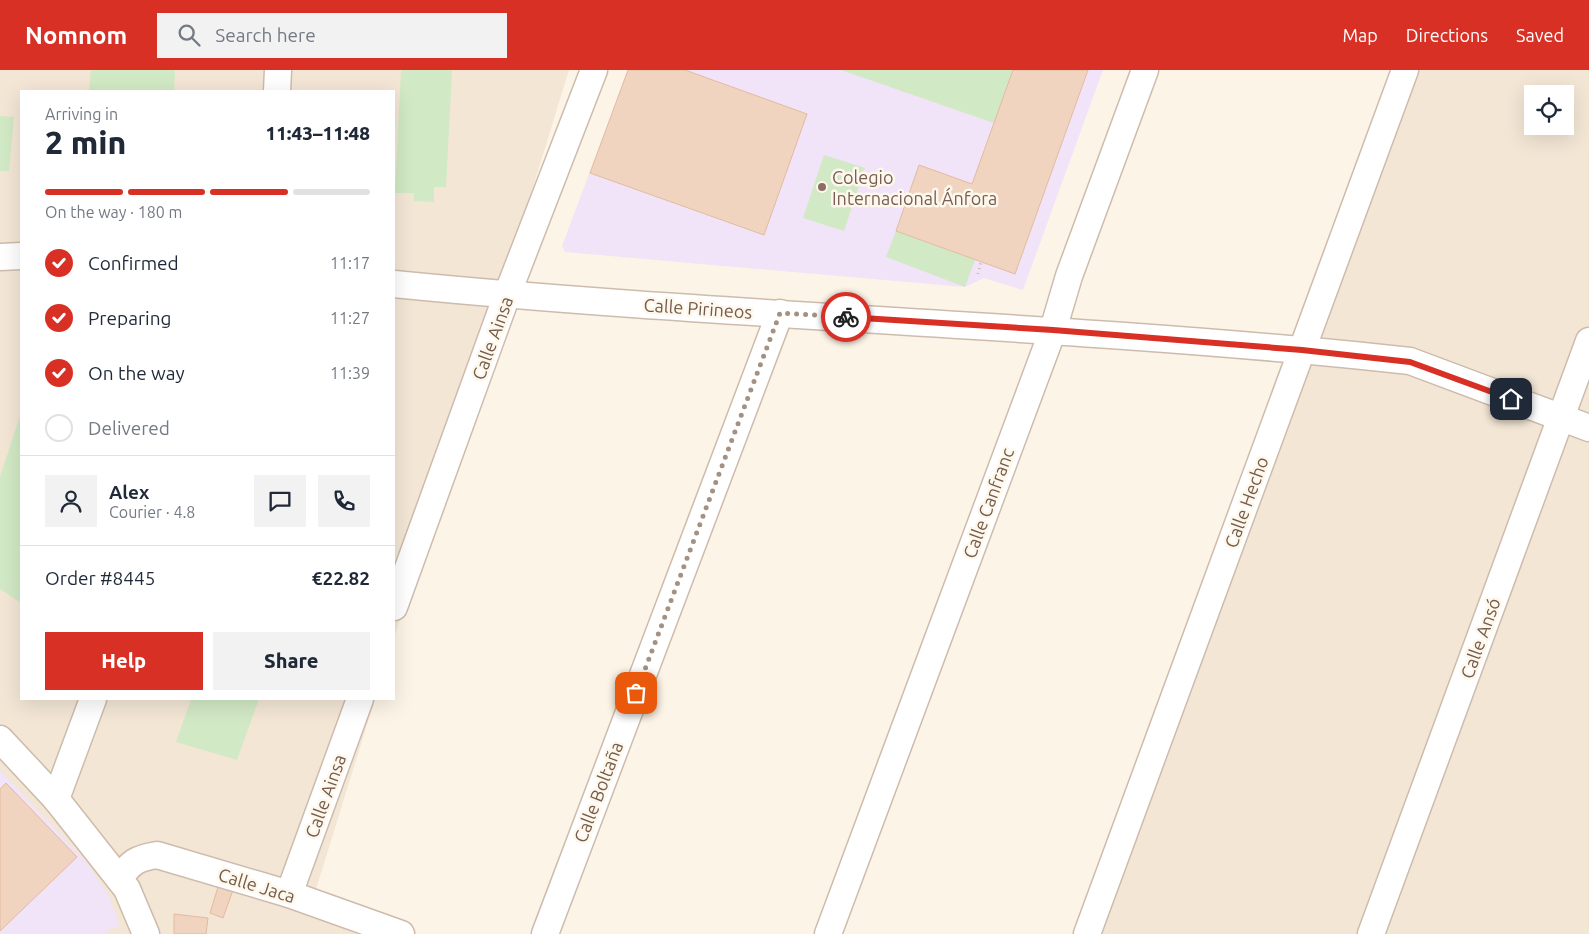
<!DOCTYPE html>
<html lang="en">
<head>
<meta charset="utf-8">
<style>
  :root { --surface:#fff; --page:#f2f2f3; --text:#1f2937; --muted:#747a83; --line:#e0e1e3; --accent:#d93025 }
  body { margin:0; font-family:Ubuntu,sans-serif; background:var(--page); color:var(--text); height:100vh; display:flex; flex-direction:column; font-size:19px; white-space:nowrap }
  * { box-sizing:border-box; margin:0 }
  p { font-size:16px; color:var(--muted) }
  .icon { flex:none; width:28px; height:28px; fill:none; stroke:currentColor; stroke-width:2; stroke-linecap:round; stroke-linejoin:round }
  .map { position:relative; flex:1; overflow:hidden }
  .details { position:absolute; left:20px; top:20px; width:375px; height:610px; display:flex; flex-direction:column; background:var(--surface); border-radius:0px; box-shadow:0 5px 20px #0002 }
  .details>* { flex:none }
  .tools { position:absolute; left:1524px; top:15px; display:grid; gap:10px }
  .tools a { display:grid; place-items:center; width:50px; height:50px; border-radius:0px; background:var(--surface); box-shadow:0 5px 20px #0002; font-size:25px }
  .pin { position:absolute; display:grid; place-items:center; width:42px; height:42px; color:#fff; margin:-21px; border-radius:10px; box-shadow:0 2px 8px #0006 }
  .courier { position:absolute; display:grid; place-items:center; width:50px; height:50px; margin:-25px; border:4px solid #d93025; border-radius:50%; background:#fff; color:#222; box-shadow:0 1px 6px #0007 }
  .overview em { font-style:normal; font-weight:800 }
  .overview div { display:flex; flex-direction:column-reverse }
  .overview { display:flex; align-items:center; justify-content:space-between; height:85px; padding:0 25px }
  h1 { font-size:32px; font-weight:800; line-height:38px }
  .bar { display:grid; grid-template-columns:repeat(4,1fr); gap:8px 5px; align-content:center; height:60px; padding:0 25px }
  .bar i { height:6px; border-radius:4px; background:var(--line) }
  .bar .selected { background:var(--accent) }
  .bar p { grid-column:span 4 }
  .line { display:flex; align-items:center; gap:12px; padding:0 25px; border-top:1px solid var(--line) }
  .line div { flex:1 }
  .round { display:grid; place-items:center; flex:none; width:52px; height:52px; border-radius:0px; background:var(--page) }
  ol { padding:0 25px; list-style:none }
  li { display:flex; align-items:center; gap:15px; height:55px }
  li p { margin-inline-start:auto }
  li .icon { padding:5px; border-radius:50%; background:var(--accent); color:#fff; stroke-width:4 }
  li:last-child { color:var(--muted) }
  li i { width:28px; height:28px; border:2px solid var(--line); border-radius:50% }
  .primary-button { display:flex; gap:10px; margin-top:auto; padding:10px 25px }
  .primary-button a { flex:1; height:58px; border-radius:0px; background:var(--accent); color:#fff; font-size:20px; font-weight:800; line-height:58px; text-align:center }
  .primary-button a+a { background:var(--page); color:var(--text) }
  header { display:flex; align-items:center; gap:30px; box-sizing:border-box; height:70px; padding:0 25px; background:var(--accent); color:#fff }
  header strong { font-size:24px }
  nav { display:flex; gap:28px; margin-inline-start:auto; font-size:18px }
  .search { width:350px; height:45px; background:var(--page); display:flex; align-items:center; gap:12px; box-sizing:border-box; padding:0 18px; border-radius:0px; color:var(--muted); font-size:19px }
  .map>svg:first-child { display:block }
  .residential { fill:#f3e6d5; fill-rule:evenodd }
  .education { fill:#f1e3f8 }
  .green { fill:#d2e9c5 }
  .building { fill:#f0d4bf; stroke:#e2bb9f }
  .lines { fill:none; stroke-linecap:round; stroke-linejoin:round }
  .street-casing { stroke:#cdbcad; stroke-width:29 }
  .path { stroke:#d5b7a2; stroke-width:3; stroke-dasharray:1 4; stroke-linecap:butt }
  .street { stroke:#fff; stroke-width:26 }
  .done { stroke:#a49182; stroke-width:5; stroke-dasharray:0 9 }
  .route { stroke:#d93025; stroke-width:6 }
  .education-dot { fill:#8d6e63; stroke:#fef8ec; stroke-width:2 }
  .labels { text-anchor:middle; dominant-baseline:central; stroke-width:5; stroke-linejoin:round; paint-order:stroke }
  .education-label { font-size:18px; fill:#785e54; stroke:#fef8ec; text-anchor:start }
  .street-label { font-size:18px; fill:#745b4c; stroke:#fef8ec }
</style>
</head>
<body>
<header>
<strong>Nomnom</strong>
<div class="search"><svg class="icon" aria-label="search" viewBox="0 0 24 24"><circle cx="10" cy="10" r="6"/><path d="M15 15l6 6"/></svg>Search here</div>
<nav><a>Map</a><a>Directions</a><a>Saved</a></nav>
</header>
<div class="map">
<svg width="1589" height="864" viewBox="0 0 1589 864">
  <rect width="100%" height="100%" fill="#fcf4e6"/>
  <g class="residential">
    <path d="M0,0H569L394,568V21H21V629H375L312,832L401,864H0Z"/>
    <path d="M1395,0H1589V864H1086ZM1532,24H1565V56H1532Z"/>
  </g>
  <g class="education">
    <path d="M628,0H1103L1023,220L984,208L965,217L565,182L562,176Z"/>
    <path d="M0,700L87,793L108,825L120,855L102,864H0Z"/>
  </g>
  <g class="green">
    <path d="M91,0H175L174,21H89Z"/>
    <path d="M401,0H452L446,117H434V132L414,131V123H395Z"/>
    <path d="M841,0H1013L994,53Z"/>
    <path d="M0,46L14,47L9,101H0Z"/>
    <path d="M824,85L865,98L844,161L803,148Z"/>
    <path d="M896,161L975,190L965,217L886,187Z"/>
    <path d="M21,343V533L0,519V407Z"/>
    <path d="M191,629H259L237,690L176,672Z"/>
  </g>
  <g class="building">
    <path d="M628,0H685L807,44L764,165L590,103Z"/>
    <path d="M1013,0H1088L1015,204L896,161L919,95L972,114Z"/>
    <path d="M6,713L77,787L0,861V719Z"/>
    <path d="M219,814L233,820L223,848L210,843Z"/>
    <path d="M174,844L208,848L206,864H174Z"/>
  </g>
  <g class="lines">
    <defs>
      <g id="street">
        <path d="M277,21L278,0"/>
        <path d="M0,187L21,186"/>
        <path d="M394,214C716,246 1041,254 1363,286L1410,291L1589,358"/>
        <path d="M394,537L507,225L594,0"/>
        <path d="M0,669L56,729L127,819L146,864"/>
        <path d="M56,729L93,629"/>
        <path d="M120,810C129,792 138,788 157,785L289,824L401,864"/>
        <path d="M289,824L360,629"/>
        <path d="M545,864L780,243"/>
        <path d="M828,864L1053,260L1069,206L1145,0"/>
        <path d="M1087,864L1405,0"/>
        <path d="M1371,864L1589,271"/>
      </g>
    </defs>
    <use href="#street" class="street-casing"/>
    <path class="path" d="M978,204L981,192"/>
    <use href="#street" class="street"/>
  </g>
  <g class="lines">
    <path class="done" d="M636,623L780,243L846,247"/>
    <path class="route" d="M846,247L1053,260L1302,280L1410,292L1511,329"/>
  </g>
  <circle class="education-dot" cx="822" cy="117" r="5"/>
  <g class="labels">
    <g class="education-label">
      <text x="832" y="107">Colegio<tspan x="832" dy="21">Internacional Ánfora</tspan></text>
    </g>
    <g class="street-label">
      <text transform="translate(698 238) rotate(4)">Calle Pirineos</text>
      <text transform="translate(492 268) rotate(-70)">Calle Ainsa</text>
      <text transform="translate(1246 432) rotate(-70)">Calle Hecho</text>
      <text transform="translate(988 433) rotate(-70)">Calle Canfranc</text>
      <text transform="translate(1480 568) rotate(-70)">Calle Ansó</text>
      <text transform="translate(598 722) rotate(-69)">Calle Boltaña</text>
      <text transform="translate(325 726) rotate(-70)">Calle Ainsa</text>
      <text transform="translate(257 815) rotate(17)">Calle Jaca</text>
    </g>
  </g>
</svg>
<div class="tools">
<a><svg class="icon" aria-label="locate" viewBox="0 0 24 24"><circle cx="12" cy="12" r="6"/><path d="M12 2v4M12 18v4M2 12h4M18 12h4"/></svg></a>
</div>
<div class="pin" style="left:636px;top:623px;background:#ea580c"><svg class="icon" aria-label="bag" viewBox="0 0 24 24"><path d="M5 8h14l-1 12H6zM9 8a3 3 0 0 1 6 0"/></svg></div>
<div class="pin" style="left:1511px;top:329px;background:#1f2937"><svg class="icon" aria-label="home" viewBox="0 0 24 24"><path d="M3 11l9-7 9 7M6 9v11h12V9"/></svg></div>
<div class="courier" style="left:846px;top:247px"><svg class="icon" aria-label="bike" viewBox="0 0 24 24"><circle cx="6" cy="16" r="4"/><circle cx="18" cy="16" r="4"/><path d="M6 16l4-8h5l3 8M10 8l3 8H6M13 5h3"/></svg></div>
<section class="details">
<div class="overview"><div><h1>2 min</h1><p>Arriving in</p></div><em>11:43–11:48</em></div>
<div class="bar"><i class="selected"></i><i class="selected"></i><i class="selected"></i><i></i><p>On the way · 180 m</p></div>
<ol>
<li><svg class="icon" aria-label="check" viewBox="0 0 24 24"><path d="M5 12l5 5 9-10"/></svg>Confirmed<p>11:17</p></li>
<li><svg class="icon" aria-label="check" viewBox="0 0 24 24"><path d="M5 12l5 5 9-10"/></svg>Preparing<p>11:27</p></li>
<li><svg class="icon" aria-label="check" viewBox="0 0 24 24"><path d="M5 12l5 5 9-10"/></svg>On the way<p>11:39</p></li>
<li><i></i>Delivered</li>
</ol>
<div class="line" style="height:90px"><a class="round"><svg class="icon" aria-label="person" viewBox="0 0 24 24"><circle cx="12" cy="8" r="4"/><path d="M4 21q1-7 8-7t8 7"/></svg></a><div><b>Alex</b><p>Courier · 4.8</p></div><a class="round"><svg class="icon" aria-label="chat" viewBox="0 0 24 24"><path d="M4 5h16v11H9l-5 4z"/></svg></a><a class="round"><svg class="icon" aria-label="phone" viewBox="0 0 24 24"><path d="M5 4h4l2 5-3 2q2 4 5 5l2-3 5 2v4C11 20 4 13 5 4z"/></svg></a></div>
<div class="line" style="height:65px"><div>Order #8445</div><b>€22.82</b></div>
<div class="primary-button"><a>Help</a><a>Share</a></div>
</section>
</div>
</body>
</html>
